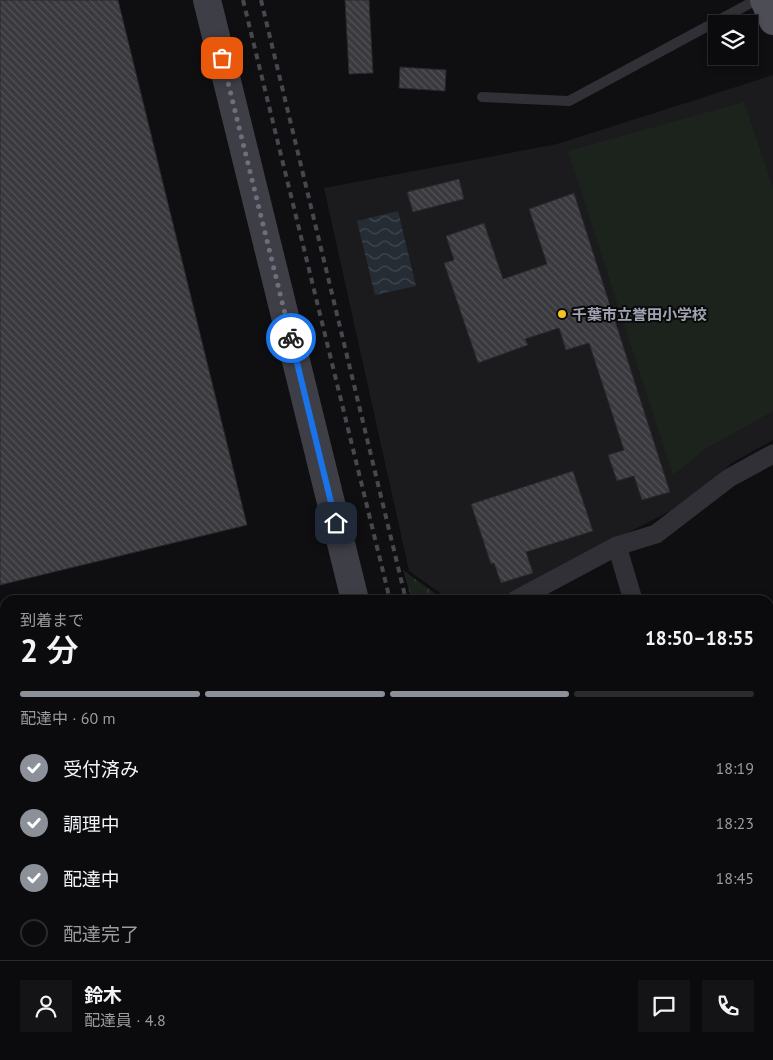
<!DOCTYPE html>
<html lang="ja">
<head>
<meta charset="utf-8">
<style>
  :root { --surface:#0b0b0d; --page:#141416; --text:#f1f3f6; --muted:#9a9b9d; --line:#2b2b2e; --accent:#8c9099 }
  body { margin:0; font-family:"PT Sans","Noto Sans JP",sans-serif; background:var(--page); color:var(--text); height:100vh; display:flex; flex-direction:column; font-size:19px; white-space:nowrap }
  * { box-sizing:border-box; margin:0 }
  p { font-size:16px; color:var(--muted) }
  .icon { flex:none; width:28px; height:28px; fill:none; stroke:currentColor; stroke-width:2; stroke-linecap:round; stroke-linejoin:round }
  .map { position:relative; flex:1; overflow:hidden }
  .drawer { position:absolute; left:0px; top:595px; width:774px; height:465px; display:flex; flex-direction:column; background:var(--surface); border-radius:15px 15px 0 0; box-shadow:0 2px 8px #0003,0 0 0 1px var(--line) }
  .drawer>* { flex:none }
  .controls { position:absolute; left:708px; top:15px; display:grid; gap:10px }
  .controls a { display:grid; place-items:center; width:50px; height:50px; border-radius:0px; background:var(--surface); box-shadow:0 2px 8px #0003,0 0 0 1px var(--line); font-size:25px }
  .pin { position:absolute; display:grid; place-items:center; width:42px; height:42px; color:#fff; margin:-21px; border-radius:10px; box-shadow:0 2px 8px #0006 }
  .courier { position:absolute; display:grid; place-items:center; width:50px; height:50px; margin:-25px; border:4px solid #1a73e8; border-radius:50%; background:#fff; color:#222; box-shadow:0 1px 6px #0007 }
  .head em { font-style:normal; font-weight:600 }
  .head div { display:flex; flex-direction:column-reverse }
  .head { display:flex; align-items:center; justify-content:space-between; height:85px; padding:0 20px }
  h1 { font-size:32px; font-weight:600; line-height:38px }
  .bar { display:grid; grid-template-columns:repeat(4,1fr); gap:8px 5px; align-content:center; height:60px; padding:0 20px }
  .bar i { height:6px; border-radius:4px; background:var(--line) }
  .bar .on { background:var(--accent) }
  .bar p { grid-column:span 4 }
  .line { display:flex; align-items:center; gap:12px; padding:0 20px; border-top:1px solid var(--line) }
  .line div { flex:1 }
  .round { display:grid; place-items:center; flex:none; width:52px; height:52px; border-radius:0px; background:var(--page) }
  ol { padding:0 20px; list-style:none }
  li { display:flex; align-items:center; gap:15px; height:55px }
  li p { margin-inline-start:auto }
  li .icon { padding:5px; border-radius:50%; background:var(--accent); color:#fff; stroke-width:4 }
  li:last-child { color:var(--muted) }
  li i { width:28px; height:28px; border:2px solid var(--line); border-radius:50% }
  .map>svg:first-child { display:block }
  .built { fill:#1b1b1e }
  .forest { fill:url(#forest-crowns) }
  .pitch { fill:#1c231d }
  .water { fill:url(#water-waves) }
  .building { fill:url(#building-back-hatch); stroke:#29292d }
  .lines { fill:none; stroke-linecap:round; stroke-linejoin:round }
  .lane { stroke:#303036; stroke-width:10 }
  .street { stroke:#303036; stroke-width:19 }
  .secondary { stroke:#3e3f46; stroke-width:28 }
  .primary { stroke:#4c4d55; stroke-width:28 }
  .rail { stroke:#47484f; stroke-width:4; stroke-dasharray:6 5; stroke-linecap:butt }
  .done { stroke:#6d707a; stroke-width:5; stroke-dasharray:0 9 }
  .route { stroke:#1a73e8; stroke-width:6 }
  .poi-dot { fill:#f4c424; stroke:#0a0a0b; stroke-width:2 }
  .labels { text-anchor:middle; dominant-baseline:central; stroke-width:4; stroke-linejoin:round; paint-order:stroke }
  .poi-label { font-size:15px; font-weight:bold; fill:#a0a4b2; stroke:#0a0a0b; text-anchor:start }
</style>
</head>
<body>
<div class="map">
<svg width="773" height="1060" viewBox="0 0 773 1060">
  <defs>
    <pattern id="forest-crowns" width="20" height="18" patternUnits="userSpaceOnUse" patternTransform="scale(1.25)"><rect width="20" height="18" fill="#1c231d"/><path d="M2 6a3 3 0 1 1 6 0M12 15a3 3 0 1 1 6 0" fill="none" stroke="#3a403b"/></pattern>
    <pattern id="water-waves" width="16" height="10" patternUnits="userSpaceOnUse" patternTransform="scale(1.25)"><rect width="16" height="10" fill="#262c34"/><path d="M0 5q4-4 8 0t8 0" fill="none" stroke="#42484f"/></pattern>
    <pattern id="building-back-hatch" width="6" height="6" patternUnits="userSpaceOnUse" patternTransform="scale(1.25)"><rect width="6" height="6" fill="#39393e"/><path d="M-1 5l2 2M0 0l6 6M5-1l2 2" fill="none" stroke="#525358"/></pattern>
  </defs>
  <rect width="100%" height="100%" fill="#0f0f11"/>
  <g class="built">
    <path d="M773,75V440L732,463L680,506L498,600H450L409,571L324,188L557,144Z"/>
    <path d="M408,1055H481L483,1060H387Z"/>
  </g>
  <path class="forest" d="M403,570L444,600H412Z"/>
  <path class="pitch" d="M744,102L773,188V411L705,449L673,475L568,151Z"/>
  <path class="water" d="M398,211L416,286L375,295L357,221Z"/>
  <g class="building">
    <path d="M0,0H118L247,525L0,585Z"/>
    <path d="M345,0H369L373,73L349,74Z"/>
    <path d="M400,67L446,70L445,91L399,88Z"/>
    <path d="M459,179L464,199L413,212L407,192Z"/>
    <path d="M574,193L670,492L642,500L634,476L617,481L608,455L624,450L589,343L566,350L559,328L525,339L528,345L478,363L444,263L454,260L446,236L484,223L503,279L547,264L529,209Z"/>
    <path d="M573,471L593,531L526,552L533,573L501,583L494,563L491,564L471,504Z"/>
  </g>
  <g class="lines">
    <path class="lane" d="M482,97L569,101L756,0"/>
    <g class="street">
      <path d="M617,546L633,600"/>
      <path d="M516,600L617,546L656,534L729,478L773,454"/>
      <path d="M769,923L773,946"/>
      <path d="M486,1055L487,1060"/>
      <path d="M669,1055L676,1060"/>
      <path d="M638,1060L653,1055"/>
    </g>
    <g class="secondary">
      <path d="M207,0L355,600"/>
      <path d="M278,1060L300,1055"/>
    </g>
    <path class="primary" d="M764,0L773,21"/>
    <g class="rail">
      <path d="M243,0L390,600"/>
      <path d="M261,0L406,600"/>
      <path d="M502,1055L503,1060"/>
      <path d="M517,1055L518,1060"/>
    </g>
  </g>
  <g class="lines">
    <path class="done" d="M222,58L291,338"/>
    <path class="route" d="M291,338L336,523"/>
  </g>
  <circle class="poi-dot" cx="562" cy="314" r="5"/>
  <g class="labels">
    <g class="poi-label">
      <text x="572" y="314">千葉市立誉田小学校</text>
    </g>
  </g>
</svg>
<div class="controls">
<a><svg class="icon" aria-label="layers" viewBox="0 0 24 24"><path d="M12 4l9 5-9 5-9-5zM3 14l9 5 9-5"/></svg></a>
</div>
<div class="pin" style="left:222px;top:58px;background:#ea580c"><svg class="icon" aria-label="bag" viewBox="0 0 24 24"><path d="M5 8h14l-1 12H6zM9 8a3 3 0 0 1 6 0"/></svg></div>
<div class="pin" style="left:336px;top:523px;background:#1f2937"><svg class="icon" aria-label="home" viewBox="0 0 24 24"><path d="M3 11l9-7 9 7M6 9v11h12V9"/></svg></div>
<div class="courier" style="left:291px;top:338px"><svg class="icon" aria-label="bike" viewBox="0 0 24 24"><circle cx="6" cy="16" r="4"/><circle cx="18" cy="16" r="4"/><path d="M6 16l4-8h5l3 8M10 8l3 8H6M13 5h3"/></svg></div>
<section class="drawer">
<div class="head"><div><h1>2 分</h1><p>到着まで</p></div><em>18:50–18:55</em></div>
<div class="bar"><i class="on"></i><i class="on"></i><i class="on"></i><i></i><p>配達中 · 60 m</p></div>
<ol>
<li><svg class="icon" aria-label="check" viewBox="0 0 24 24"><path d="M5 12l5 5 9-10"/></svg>受付済み<p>18:19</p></li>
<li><svg class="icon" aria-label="check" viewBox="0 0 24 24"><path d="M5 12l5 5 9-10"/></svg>調理中<p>18:23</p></li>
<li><svg class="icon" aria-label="check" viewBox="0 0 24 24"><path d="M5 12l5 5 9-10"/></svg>配達中<p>18:45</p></li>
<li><i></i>配達完了</li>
</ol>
<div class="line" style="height:90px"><a class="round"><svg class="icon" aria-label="person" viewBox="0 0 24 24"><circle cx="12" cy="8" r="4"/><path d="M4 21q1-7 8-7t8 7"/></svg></a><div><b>鈴木</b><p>配達員 · 4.8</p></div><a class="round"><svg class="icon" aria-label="chat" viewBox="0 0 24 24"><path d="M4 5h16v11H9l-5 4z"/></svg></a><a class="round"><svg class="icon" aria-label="phone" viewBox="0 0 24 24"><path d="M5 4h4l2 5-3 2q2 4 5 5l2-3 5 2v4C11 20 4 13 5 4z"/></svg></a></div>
</section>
</div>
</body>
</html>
